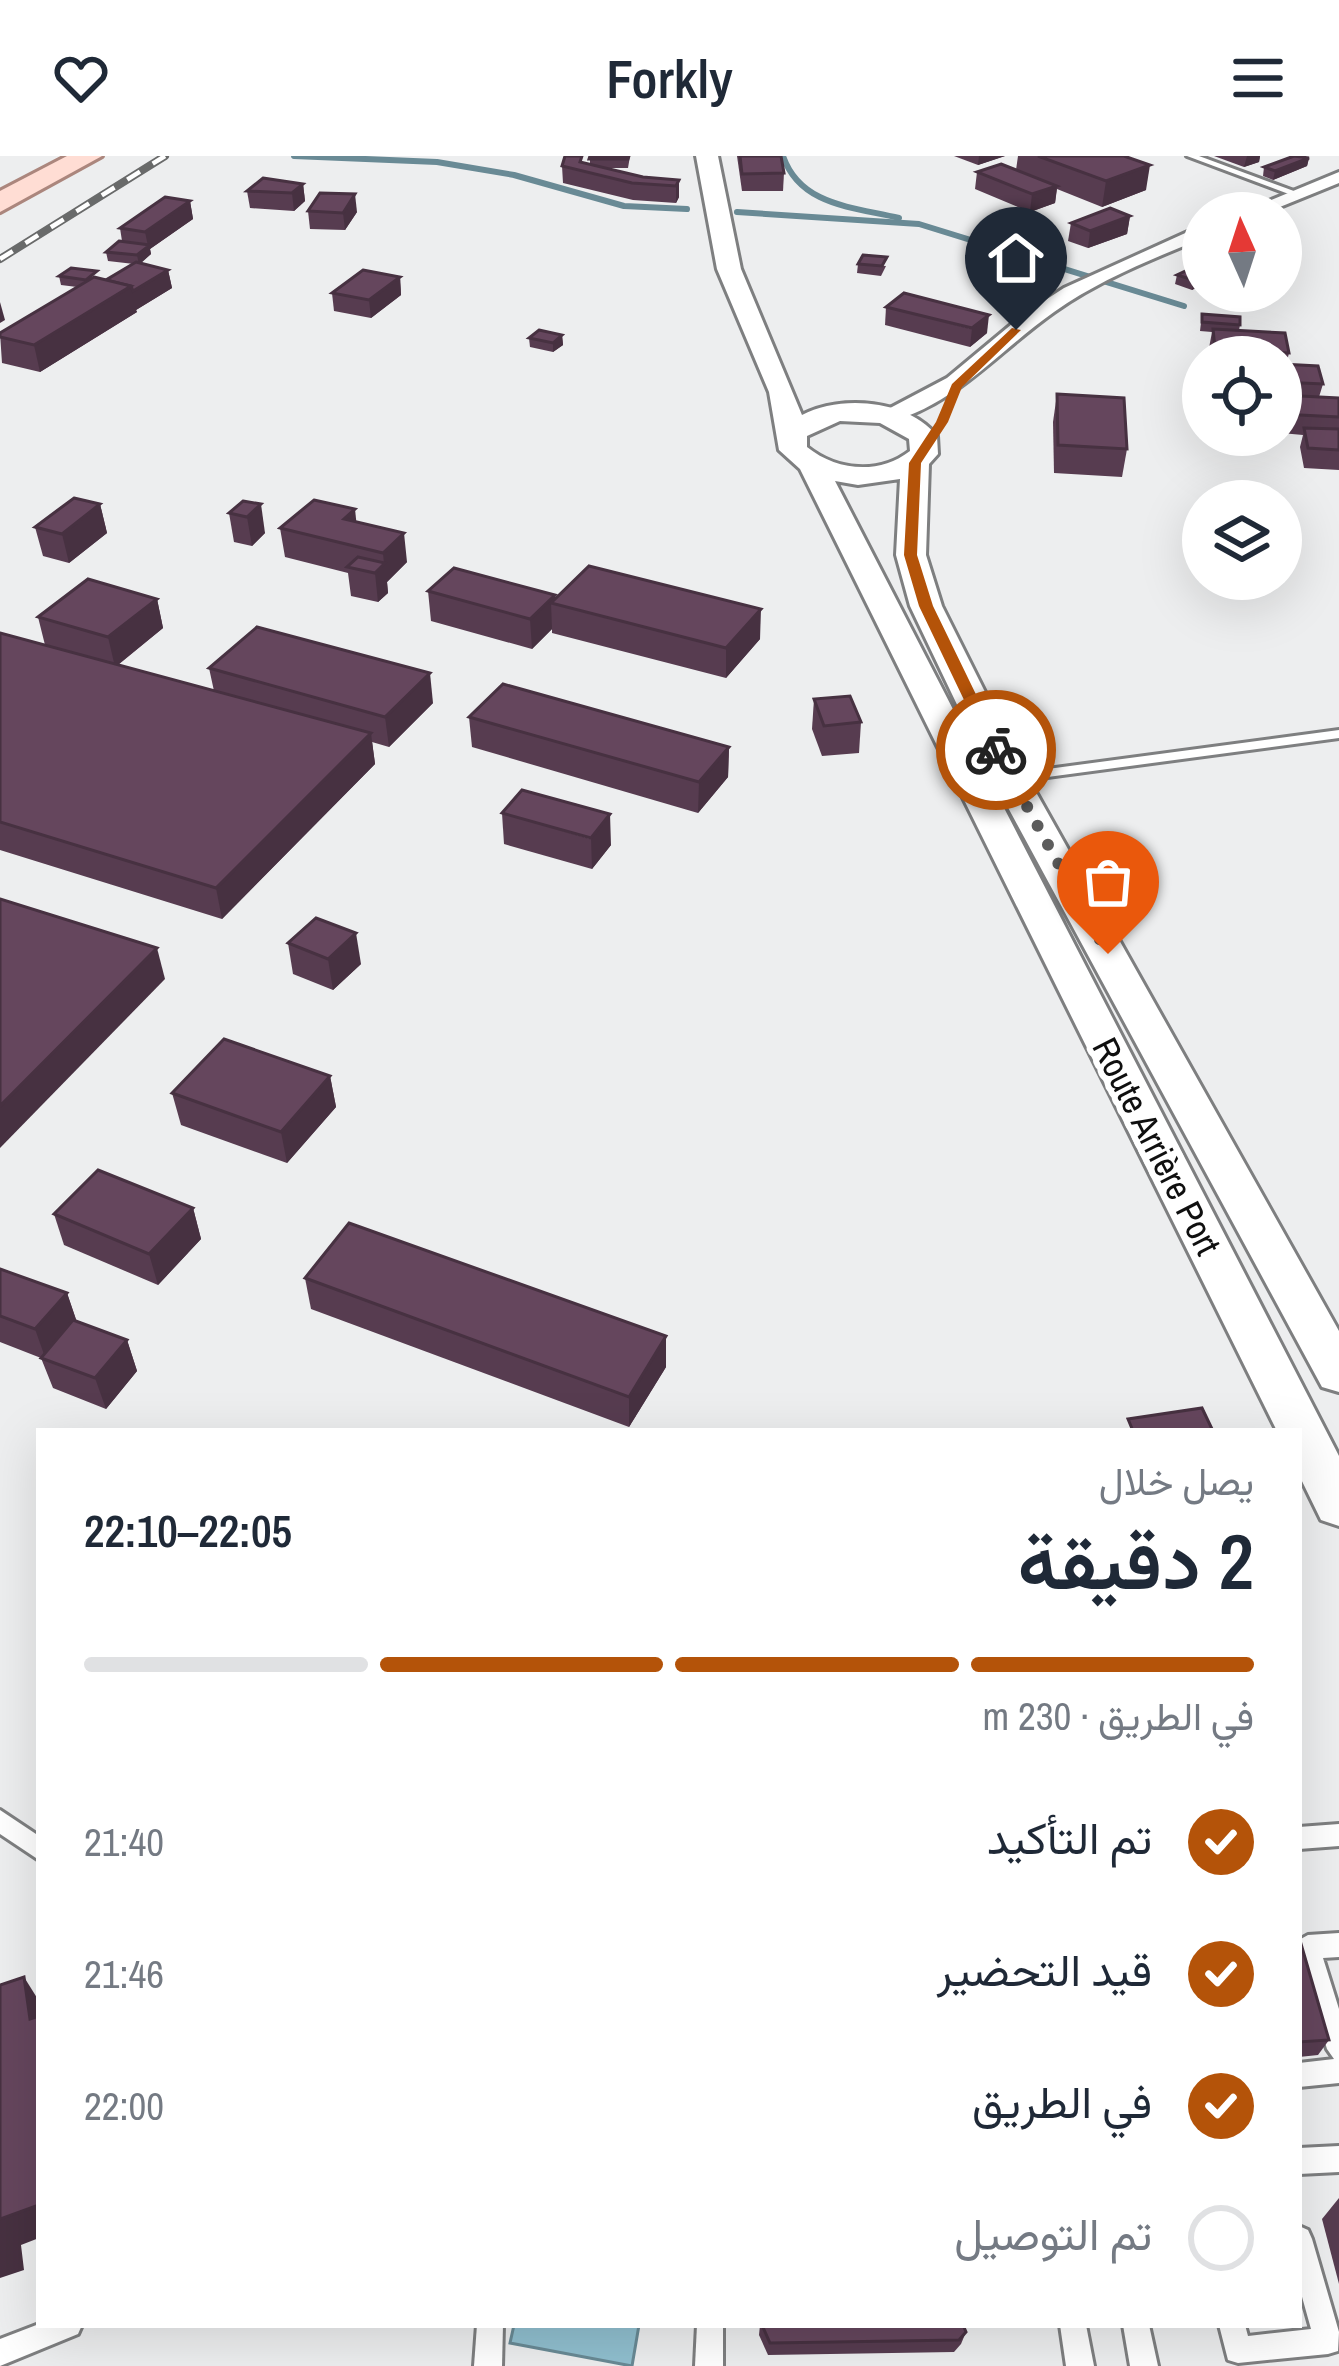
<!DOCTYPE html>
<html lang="ar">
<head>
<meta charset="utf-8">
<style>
  :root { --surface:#fff; --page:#f6f6f7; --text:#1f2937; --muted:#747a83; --line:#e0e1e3; --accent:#b45309 }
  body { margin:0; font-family:"Archivo Narrow",Vazirmatn,sans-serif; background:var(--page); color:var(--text); direction:rtl; height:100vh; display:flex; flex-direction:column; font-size:45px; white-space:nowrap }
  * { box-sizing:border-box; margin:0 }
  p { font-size:39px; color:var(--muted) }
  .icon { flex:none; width:66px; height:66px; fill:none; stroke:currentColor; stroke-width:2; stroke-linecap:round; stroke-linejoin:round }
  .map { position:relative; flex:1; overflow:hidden; direction:ltr }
  .sheet { position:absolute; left:36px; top:1272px; width:1266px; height:900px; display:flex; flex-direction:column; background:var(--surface); border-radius:0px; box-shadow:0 12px 48px #0002; direction:rtl }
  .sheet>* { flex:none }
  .needle { width:78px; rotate:357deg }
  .tools { position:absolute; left:1182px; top:36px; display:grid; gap:24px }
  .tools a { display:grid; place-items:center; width:120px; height:120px; border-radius:50%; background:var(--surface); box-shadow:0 12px 48px #0002; font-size:60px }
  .pin { position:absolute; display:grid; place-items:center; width:102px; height:102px; color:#fff; margin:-123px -51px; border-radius:50% 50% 50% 0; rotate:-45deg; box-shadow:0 0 12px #0007 }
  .pin .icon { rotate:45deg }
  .courier { position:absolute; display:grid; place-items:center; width:120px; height:120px; margin:-60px; border:9px solid #b45309; border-radius:50%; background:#fff; color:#222; box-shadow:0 3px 15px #0007 }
  .summary em { font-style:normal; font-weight:600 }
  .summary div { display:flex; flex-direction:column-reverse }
  .summary { display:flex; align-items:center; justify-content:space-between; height:204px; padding:0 48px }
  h1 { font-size:78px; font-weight:600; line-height:90px }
  .bar { display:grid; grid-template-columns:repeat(4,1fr); gap:18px 12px; align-content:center; height:144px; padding:0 48px }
  .bar i { height:15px; border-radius:9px; background:var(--line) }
  .bar .selected { background:var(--accent) }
  .bar p { grid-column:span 4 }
  ol { padding:0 48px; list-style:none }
  li { display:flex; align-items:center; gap:36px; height:132px }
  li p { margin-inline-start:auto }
  li .icon { padding:12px; border-radius:50%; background:var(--accent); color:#fff; stroke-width:4 }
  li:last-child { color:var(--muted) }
  li i { width:66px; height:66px; border:6px solid var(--line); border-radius:50% }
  header { display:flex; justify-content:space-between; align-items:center; height:156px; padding:0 48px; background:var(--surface); font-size:54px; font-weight:600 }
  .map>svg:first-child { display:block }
  .water { fill:#90bfcf; stroke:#698a95; stroke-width:3 }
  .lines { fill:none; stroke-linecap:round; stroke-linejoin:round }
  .stream { stroke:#698a95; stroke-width:6 }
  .service-casing { stroke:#7e7f80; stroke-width:6 }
  .minor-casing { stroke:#7e7f80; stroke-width:6 }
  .tertiary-casing { stroke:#7e7f80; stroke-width:6 }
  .primary-casing { stroke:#ab867d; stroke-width:6 }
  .service { fill:#fff; fill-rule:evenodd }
  .minor { fill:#fff; fill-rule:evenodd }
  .tertiary { fill:#fff; fill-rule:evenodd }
  .primary { fill:#ffddd4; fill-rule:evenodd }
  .rail-casing { stroke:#696a6a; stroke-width:8 }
  .rail { stroke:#fff; stroke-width:4.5; stroke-dasharray:15; stroke-linecap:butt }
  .wall { fill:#573c50 }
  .shaded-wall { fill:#473141 }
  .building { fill:#65465d; stroke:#473141; stroke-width:3 }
  .route { fill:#b45309 }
  .done { stroke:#5d5d5d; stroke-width:12; stroke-dasharray:0 21.6 }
  .labels { text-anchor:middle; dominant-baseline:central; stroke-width:12; stroke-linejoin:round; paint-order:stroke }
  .street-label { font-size:36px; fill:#0f0f0f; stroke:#fff }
</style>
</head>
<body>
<header><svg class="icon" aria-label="menu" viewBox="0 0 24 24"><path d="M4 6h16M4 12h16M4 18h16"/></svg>Forkly<svg class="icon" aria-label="heart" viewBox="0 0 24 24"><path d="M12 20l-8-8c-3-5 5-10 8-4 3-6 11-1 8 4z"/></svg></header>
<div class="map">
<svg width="1339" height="2210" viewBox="0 0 1339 2210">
  <rect width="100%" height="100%" fill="#edeeef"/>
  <path class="water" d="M514,2169H639L632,2210L510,2187Z"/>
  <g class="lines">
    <g class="stream">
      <path d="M294,0L437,6L514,19L624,50L687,53"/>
      <path d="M783,0C800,50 854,51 899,62"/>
      <path d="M737,56L919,68L1184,150"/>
    </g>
    <defs>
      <g id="service">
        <path d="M1187,0H1199L1302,38L1294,40Z"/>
        <path d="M1339,574V582L1010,626L1003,622L1010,618Z"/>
        <path d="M0,1654L39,1680V1704L0,1678Z"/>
        <path d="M1339,1668V1690L1299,1693V1671Z"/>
        <path d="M1339,1777V1801L1323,1802L1339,1853V1927L1299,1931V1907L1334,1903L1327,1893L1299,1800V1784L1308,1779Z"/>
        <path d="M1339,1990V2016L1299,2018V1992Z"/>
        <path d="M1299,2070L1308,2074L1312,2083L1339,2176L1338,2195L1328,2198L1238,2207L1228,2204L1219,2169H1245L1248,2180L1311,2173L1299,2130Z"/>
        <path d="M39,2168L82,2169L78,2178L0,2210V2183Z"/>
        <path d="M477,2169H503L502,2210H474Z"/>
        <path d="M697,2169H723V2210H695Z"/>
        <path d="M1060,2169H1086L1094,2210H1066Z"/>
        <path d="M1123,2169H1149L1158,2210H1130Z"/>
      </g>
      <g id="minor">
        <path d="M1339,16V27L1265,57H1240Z"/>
        <path d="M1203,69V82C1152,103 1099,124 1054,156C997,196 956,249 886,267L875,260L947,222L1024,158L1064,132Z"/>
      </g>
      <path id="tertiary" d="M696,0H718L741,113L802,259C841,238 909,244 937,280L938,298L929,308L926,399L942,450L1028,622L1339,1175V1236L1322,1231L992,622L910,450L896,399L900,323L858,329L835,325L1339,1300V1370L1321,1364L1299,1319V1275H1277L800,313L779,294L769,236L717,113ZM840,265L880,267L909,283L910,295C879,319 837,315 807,291V280Z"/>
      <path id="primary" d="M67,0H102L0,56V35Z"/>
    </defs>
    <use href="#service" class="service-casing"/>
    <use href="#minor" class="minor-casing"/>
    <use href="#tertiary" class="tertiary-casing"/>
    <use href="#primary" class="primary-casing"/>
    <use href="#service" class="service"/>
    <use href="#minor" class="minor"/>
    <use href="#tertiary" class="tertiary"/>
    <use href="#primary" class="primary"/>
    <defs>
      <path id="rail" d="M0,103L165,0"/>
    </defs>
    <use href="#rail" class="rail-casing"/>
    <use href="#rail" class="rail"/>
  </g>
  <g class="wall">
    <path d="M590,0H630L628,12H604L643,21L679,24V41L676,47L633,44L563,27L562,10L590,8Z"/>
    <path d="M737,0H781L784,17L783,35H742Z"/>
    <path d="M954,0H1005L978,9Z"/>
    <path d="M1018,0H1124L1146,34L1102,51L1057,33L1055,47L1030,56L975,33L977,16L1016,14Z"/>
    <path d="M1214,0H1260L1259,6L1244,11Z"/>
    <path d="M1309,2L1307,10L1273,24L1263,20L1264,11Z"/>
    <path d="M303,28L305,45L294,55L250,52L247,35Z"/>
    <path d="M190,45L193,63L150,93L151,98L140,107L168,114L172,132L136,154L137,156L40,216L2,207L0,177L77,131L61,129L59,120L106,124L134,108L108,105L106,96L122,85L120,72Z"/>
    <path d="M308,55L357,56L345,74L310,73Z"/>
    <path d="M1130,60L1127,78L1088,92L1068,85L1071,67Z"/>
    <path d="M858,108L886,110L881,120L857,117Z"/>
    <path d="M1203,118V128L1192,134L1175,128L1177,119Z"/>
    <path d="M400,121L401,139L371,162L334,155L332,137Z"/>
    <path d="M986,122L1026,126L1024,135L1014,141L985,131Z"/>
    <path d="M886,151L987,177L970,191L885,169Z"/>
    <path d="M1202,158L1240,169L1239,174L1289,197L1286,209L1323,228L1319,241L1339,242V314L1304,312L1300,291L1303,279L1281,277V201H1210L1209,192L1212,176L1200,175Z"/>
    <path d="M562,179L563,189L553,196L530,191L529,182Z"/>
    <path d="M1057,238L1127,293L1122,321L1054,317L1053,266Z"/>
    <path d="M243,345L265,377L252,390L234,386L229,357Z"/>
    <path d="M100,348L107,377L69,407L43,400L35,371Z"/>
    <path d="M356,366L407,406L387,426L388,437L378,446L351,440L348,417L285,401L280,372Z"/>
    <path d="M428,435L555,442L760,483L726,522L552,477V473L532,493L431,465Z"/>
    <path d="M157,443L163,472L118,509L214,535L209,512L433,547L389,591L372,586L375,608L222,763L0,694V477L45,489L38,461Z"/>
    <path d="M814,543L861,566L859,597L822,600L812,573Z"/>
    <path d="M469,561L729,591L728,621L698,657L472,591Z"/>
    <path d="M502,657L611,689L592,713L504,688Z"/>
    <path d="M288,787L361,808L333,834L293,818Z"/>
    <path d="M330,920L336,951L287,1007L181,969L172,937Z"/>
    <path d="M193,1052L201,1083L158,1129L64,1089L54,1058Z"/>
    <path d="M0,1113L67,1137L77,1166L127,1184L137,1215L106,1253L53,1232L41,1202L0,1186Z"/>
    <path d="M305,1122L666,1211L629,1271L311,1153Z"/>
    <path d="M1299,1781L1329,1884L1318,1899L1299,1901Z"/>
    <path d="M1339,2042V2128L1322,2063Z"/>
    <path d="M760,2169H963L966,2176L961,2188L954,2196L768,2199L759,2179Z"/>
  </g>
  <g class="shaded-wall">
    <path d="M979,0H1005L978,9Z"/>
    <path d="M1247,0H1260L1259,6L1244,11Z"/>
    <path d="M1309,2L1307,10L1273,24L1275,15Z"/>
    <path d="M1150,9L1146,34L1102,51L1106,25Z"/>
    <path d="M679,24V41L676,47V30Z"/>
    <path d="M303,28L305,45L294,55L292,37Z"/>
    <path d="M1057,30L1055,47L1030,56L1032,38Z"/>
    <path d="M355,38L357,56L345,74L343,57Z"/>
    <path d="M190,45L193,63L150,93L151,98L139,109L137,99L148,90L145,76Z"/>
    <path d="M1130,60L1127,78L1088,92L1090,75Z"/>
    <path d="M168,114L172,132L136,154L137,156L40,216L34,189L131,130Z"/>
    <path d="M1203,120V128L1192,134L1193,124Z"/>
    <path d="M400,121L401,139L371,162L369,144Z"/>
    <path d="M1026,126L1024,135L1014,141L1015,131Z"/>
    <path d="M0,146L5,164L0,167Z"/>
    <path d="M989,159L987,177L970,191L972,172Z"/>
    <path d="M562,179L563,189L553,196V187Z"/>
    <path d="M100,348L107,377L69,407L62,378Z"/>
    <path d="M261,348L265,377L252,390L247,361Z"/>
    <path d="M355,353L358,382L344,363Z"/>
    <path d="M404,377L407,406L387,426L388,437L378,446L375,417L384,408L383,397Z"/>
    <path d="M555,439L556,448L551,447L552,473L532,493L530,463Z"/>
    <path d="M157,443L163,472L115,511L108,481Z"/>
    <path d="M761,453L760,483L726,522V492Z"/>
    <path d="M430,517L433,547L389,591L385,561Z"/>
    <path d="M371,577L375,608L222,763L216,732Z"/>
    <path d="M729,591L728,621L698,657L699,626Z"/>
    <path d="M610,658L611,689L592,713L591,682Z"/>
    <path d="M356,777L361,808L333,834L328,803Z"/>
    <path d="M157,792L165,823L0,992V950Z"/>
    <path d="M330,920L336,951L287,1007L281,976Z"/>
    <path d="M193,1052L201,1083L158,1129L149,1098Z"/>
    <path d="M67,1137L77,1167L46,1204L35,1173Z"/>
    <path d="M666,1180V1211L629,1271V1241Z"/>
    <path d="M127,1184L137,1215L106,1253L95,1222Z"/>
    <path d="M24,1821L39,1845V1877L30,1863Z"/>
    <path d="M39,2049V2082L21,2089L24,2114L0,2122V2063Z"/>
  </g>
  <g class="building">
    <path d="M565,0H582L580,6L643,21L679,24L676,30L632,27L562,10Z"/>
    <path d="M590,0H629L628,3H589Z"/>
    <path d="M740,0H781L784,17L742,18Z"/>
    <path d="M1038,0H1124L1150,9L1106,25Z"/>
    <path d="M1294,0L1309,2L1275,15L1264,11Z"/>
    <path d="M1001,8L1057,30L1032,38L977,16Z"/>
    <path d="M263,22L303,28L292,37L247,35Z"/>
    <path d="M320,37L355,38L343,57L308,55Z"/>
    <path d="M165,41L190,45L145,76L120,72Z"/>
    <path d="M1110,52L1130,60L1090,75L1071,67Z"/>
    <path d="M119,85L150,89L137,99L106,96Z"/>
    <path d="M863,99L887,101L882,110L858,108Z"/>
    <path d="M136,106L168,114L133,135L131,130L106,124Z"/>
    <path d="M71,112L97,115L86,124L59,120Z"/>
    <path d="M1190,113L1203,118V120L1193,124L1177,119Z"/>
    <path d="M363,114L400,121L369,144L332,137Z"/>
    <path d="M996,117L1026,126L1015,131L986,122Z"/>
    <path d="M94,121L131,130L34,189L0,181V177Z"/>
    <path d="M904,137L989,159L972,172L886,151Z"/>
    <path d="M1202,158L1240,161V169L1202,166Z"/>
    <path d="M1213,173L1285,177L1289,197L1215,193Z"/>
    <path d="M539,174L562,179L553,187L529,182Z"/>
    <path d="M1281,208L1318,210L1323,228L1281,226Z"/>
    <path d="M1057,238L1124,242L1127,293L1058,289Z"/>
    <path d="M1281,239L1339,242V261L1281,258Z"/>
    <path d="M1304,272L1339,273V294L1308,292Z"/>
    <path d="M74,342L100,348L62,378L35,371Z"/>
    <path d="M314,344L355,353L344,363L404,377L383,397L280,372Z"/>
    <path d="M243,345L261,348L247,361L229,357Z"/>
    <path d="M358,401L385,407L375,417L347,411Z"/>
    <path d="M589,410L761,453L726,492L551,447Z"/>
    <path d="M454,412L555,439L530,463L428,435Z"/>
    <path d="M88,423L157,443L108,481L38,461Z"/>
    <path d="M257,471L430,517L385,561L209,512Z"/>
    <path d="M0,477L371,577L216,732L0,666Z"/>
    <path d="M503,528L729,591L699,626L469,561Z"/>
    <path d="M850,540L861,566L824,570L814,543Z"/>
    <path d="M522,634L610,658L591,682L502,657Z"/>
    <path d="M0,743L157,792L0,950Z"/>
    <path d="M316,762L356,777L328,803L288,787Z"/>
    <path d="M224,883L330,920L281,976L172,937Z"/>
    <path d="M98,1014L193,1052L149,1098L54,1058Z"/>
    <path d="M349,1067L666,1180L629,1241L305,1122Z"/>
    <path d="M0,1113L67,1137L35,1173L0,1160Z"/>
    <path d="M73,1164L127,1184L95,1222L41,1202Z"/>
    <path d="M1202,1252L1213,1275H1133L1128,1263Z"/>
    <path d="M1299,1781L1329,1884L1299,1886Z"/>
    <path d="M24,1821L30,1863L39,1860V2049L0,2063V1829Z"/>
    <path d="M762,2169H963L966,2176L959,2184L770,2187Z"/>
  </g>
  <path class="route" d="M1012,172L1021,174L962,231L948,266L921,307L917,399L933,450L1003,594L996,598L988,594L919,450L904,399L909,307L936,266L952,228Z"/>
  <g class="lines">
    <path class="done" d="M996,594L1108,798"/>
  </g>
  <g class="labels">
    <g class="street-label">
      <text transform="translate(1157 990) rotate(63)">Route Arrière Port</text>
    </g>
  </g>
</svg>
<div class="tools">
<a><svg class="needle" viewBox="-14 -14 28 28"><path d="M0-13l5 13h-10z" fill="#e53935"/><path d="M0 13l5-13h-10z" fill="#747a83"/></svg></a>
<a><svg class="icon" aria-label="locate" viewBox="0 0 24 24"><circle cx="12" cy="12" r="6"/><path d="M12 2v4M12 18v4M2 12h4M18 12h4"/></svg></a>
<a><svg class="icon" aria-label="layers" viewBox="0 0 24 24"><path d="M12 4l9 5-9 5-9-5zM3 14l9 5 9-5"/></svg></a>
</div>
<div class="pin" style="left:1108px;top:798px;background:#ea580c"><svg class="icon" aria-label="bag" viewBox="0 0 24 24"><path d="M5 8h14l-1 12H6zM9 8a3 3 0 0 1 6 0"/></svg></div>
<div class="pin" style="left:1016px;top:174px;background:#1f2937"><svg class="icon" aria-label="home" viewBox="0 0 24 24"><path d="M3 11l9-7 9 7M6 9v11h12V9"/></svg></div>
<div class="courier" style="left:996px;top:594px"><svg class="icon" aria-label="bike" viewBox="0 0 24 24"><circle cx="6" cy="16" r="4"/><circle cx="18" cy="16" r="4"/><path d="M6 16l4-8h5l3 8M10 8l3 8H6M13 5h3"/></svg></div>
<section class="sheet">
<div class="summary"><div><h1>2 دقيقة</h1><p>يصل خلال</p></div><em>22:05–22:10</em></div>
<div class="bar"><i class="selected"></i><i class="selected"></i><i class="selected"></i><i></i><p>في الطريق · 230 m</p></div>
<ol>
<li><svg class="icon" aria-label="check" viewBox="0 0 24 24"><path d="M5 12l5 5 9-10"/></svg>تم التأكيد<p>21:40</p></li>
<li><svg class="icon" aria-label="check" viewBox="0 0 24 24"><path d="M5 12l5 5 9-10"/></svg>قيد التحضير<p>21:46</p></li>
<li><svg class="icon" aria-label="check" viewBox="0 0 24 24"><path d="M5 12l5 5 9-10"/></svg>في الطريق<p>22:00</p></li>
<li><i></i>تم التوصيل</li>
</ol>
</section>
</div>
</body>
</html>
